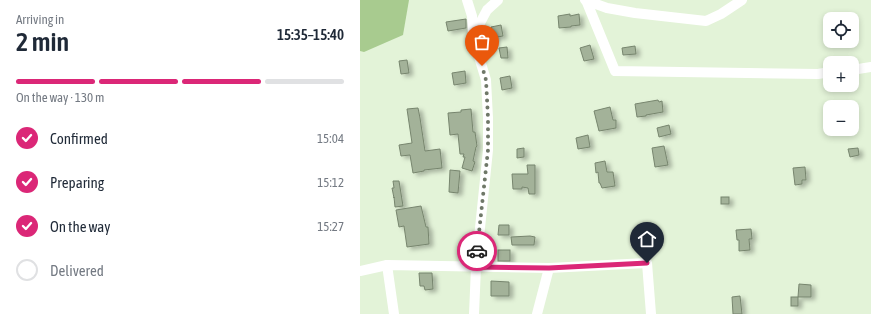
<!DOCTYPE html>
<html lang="en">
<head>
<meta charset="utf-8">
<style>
  :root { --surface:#fff; --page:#f2f2f3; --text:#1f2937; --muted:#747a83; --line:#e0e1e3; --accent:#db2777 }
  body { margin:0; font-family:"Asap Condensed",sans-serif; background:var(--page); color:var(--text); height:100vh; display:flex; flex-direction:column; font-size:15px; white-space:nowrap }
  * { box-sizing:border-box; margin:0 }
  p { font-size:13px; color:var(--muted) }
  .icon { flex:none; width:22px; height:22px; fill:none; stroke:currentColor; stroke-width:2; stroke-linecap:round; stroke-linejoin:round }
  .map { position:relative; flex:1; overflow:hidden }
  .panel { display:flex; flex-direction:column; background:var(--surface); width:360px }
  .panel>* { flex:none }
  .buttons { position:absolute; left:463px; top:12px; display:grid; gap:8px }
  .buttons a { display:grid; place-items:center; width:36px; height:36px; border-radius:8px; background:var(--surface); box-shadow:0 2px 6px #0003; font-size:20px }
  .pin { position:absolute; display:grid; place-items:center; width:34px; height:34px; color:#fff; margin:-41px -17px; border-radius:50% 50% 50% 0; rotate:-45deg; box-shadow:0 0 4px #0007 }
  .pin .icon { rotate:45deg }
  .courier { position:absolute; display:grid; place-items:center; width:40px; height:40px; margin:-20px; border:3px solid #db2777; border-radius:50%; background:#fff; color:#222; box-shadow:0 1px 5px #0007 }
  .headline em { font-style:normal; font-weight:600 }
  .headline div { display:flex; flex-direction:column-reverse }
  .headline { display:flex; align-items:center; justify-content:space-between; height:68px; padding:0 16px }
  h1 { font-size:26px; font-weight:600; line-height:30px }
  .bar { display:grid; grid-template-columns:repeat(4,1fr); gap:6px 4px; align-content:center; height:48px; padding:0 16px }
  .bar i { height:5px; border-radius:3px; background:var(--line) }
  .bar .current { background:var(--accent) }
  .bar p { grid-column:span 4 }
  ol { padding:0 16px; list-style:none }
  li { display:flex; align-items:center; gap:12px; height:44px }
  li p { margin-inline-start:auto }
  li .icon { padding:4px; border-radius:50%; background:var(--accent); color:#fff; stroke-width:4 }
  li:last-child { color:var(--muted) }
  li i { width:22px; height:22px; border:2px solid var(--line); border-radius:50% }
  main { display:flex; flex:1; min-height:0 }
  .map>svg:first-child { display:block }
  .water { fill:#a8cb8f }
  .building { fill:#a3b299; stroke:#77856e; filter:url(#shadow) }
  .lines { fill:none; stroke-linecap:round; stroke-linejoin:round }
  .minor { stroke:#fff; stroke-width:10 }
  .done { stroke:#6f7868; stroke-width:4; stroke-dasharray:0 7.2 }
  .route { stroke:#db2777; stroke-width:5 }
</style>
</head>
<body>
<main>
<section class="panel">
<div class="headline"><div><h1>2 min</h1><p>Arriving in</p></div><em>15:35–15:40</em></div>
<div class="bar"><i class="current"></i><i class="current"></i><i class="current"></i><i></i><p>On the way · 130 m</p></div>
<ol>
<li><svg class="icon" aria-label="check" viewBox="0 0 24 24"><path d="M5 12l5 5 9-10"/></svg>Confirmed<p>15:04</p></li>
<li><svg class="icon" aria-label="check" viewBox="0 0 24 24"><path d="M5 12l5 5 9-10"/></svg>Preparing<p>15:12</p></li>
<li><svg class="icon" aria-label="check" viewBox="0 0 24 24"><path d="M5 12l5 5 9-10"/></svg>On the way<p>15:27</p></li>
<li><i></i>Delivered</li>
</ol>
</section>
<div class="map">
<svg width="511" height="314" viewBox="0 0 511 314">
  <defs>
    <filter id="shadow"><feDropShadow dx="4" dy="2.5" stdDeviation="2" flood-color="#0004"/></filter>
  </defs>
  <rect width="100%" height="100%" fill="#e3f3d8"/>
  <path class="water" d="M0,0H49L43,35L4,52L0,51Z"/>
  <g class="building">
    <path d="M210,14V16L219,14L220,25L211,26V27L199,28L198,16Z"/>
    <path d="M106,19V28L88,31L86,22Z"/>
    <path d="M141,25L143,36L132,38L131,27Z"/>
    <path d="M230,45L234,59L224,61L220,48Z"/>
    <path d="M275,46L276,54L263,55L262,48Z"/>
    <path d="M147,47L148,58H141L139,48Z"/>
    <path d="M47,60L49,73L41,74L39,61Z"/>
    <path d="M105,71L106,83L94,85L92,73Z"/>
    <path d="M150,76L152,88L142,90L140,78Z"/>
    <path d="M298,100L299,102L302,101L303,112L286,115V116L277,117L275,104Z"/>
    <path d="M250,107L253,120H256V128L239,131L234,111Z"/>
    <path d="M58,108L60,118L65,151L80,149L82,168L64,170V171L53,173L50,155L41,156L39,145L52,143L47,109Z"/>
    <path d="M111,109L113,132H115L117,146L116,147L113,161L115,162L112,171L102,168L105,157H103L104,154H100L98,134L90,135L88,113L101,112V110Z"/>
    <path d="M309,125L311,134L299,137L297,128Z"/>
    <path d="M228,135L230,147L218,149L216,138Z"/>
    <path d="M304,146L308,165L295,167L292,148Z"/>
    <path d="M164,148V157L157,158V149Z"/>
    <path d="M498,148L499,155L490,157L488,149Z"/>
    <path d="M245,161L247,172H253L255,186L242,188L240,183H239L238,172L236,173L235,163Z"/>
    <path d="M167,165H175V194H169L168,188L162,187V189H153L152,174H168Z"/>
    <path d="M445,167L446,180H442V184L435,185L433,168Z"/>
    <path d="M90,170L100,171L98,193L89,192Z"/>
    <path d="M33,181H39L43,206L35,207L34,197V198L32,188H34Z"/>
    <rect x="361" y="197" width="8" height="7"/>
    <path d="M61,206L66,227H68L69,244L47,247L44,226L39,227L36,210Z"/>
    <path d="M139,225H149V235H138Z"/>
    <path d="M391,229L392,239H389L390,250L379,251V240H377L376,230Z"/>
    <path d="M170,236L175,237L174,245H152L151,237Z"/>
    <rect x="138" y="250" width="12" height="11"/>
    <path d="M59,273H72L73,289L65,290L64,286H60Z"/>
    <path d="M131,281L149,282V296H131Z"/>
    <path d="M439,284L451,285V297H438Z"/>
    <path d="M380,296L382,314H373L372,297Z"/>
    <rect x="431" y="297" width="7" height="9"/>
  </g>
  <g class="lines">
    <g class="minor">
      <path d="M107,0L112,16L113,37L126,80L128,118V150L116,267L114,314"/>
      <path d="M225,0L247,8L275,13L346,21L361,14L382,0"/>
      <path d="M226,0L255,71L458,74L470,72"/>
      <path d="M113,36L127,10L138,0"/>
      <path d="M492,70L511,67"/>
      <path d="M0,271L27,265"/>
      <path d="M34,314L27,265L189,268L287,263L291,314"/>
      <path d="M177,314L189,268"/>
    </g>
  </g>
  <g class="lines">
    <path class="done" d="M117,251L128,150V118L126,80L122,66"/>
    <path class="route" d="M117,251L116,267L189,268L287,263"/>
  </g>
</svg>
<div class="buttons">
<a><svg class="icon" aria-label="locate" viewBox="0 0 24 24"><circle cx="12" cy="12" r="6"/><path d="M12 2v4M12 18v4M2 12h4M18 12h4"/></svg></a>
<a>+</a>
<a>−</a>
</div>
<div class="pin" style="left:122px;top:66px;background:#ea580c"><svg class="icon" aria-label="bag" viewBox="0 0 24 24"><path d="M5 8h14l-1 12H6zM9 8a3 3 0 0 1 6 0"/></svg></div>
<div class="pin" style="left:287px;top:263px;background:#1f2937"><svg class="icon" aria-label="home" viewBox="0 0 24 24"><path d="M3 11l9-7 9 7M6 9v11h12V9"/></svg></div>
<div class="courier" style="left:117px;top:251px"><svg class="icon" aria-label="car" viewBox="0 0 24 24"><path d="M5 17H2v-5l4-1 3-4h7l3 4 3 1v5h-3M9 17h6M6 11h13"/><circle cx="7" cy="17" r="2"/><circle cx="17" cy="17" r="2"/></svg></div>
</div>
</main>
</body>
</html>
